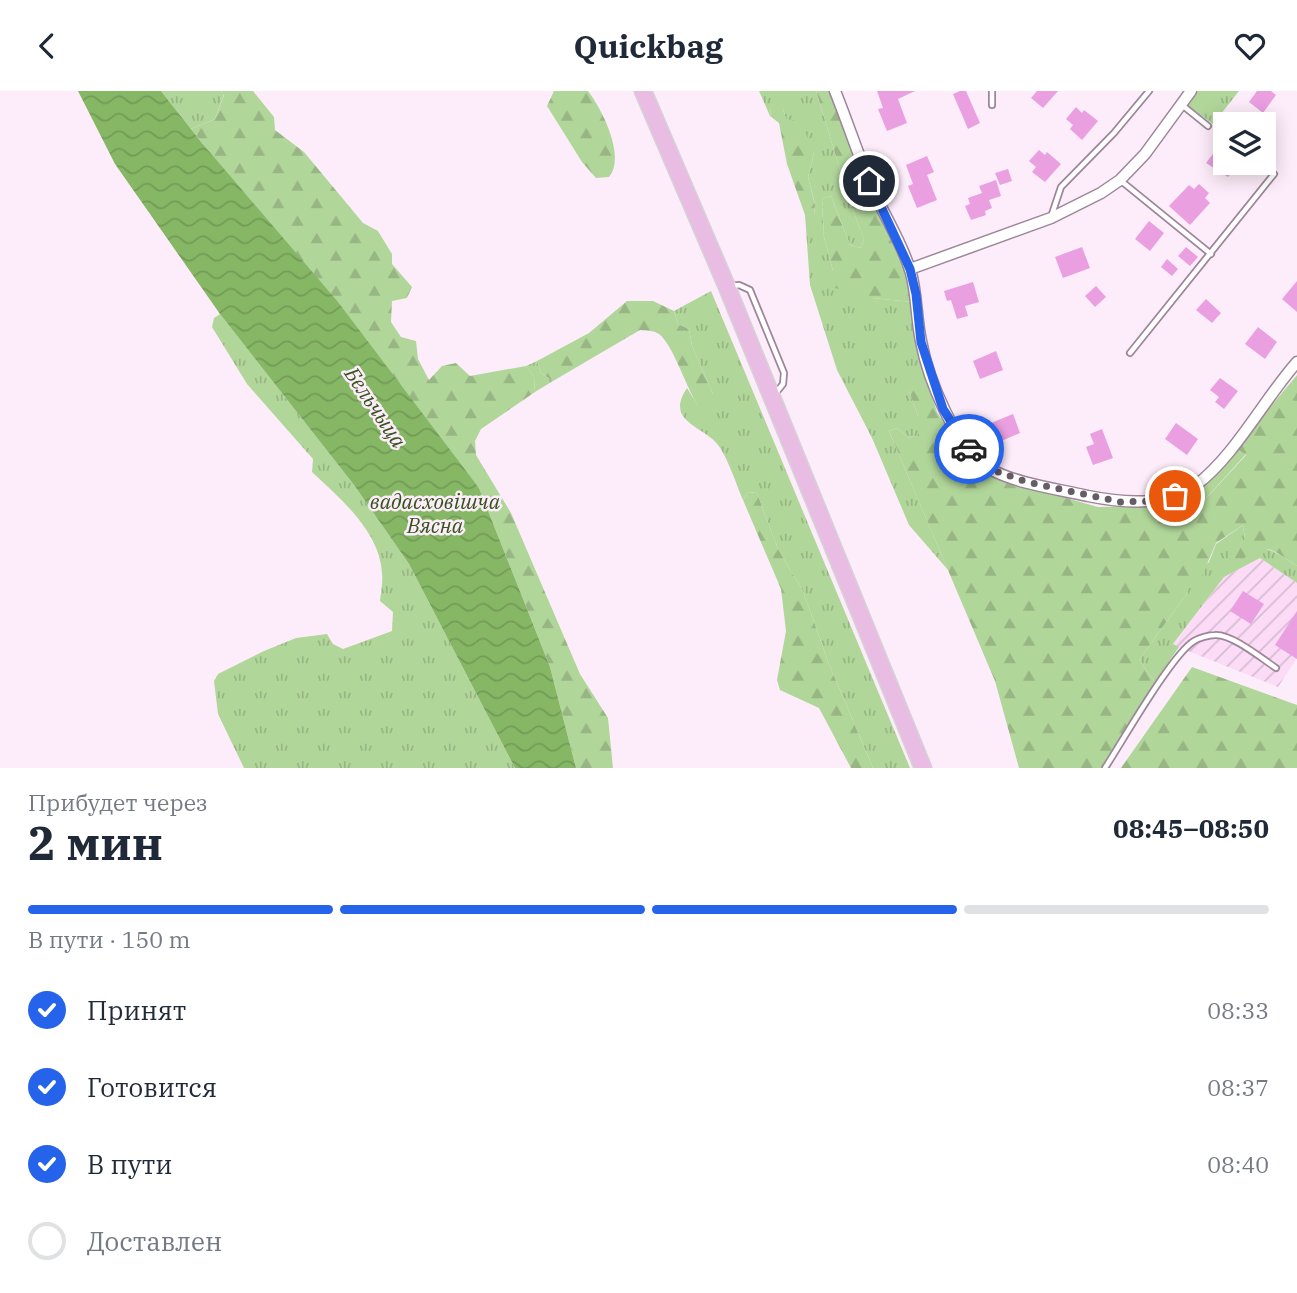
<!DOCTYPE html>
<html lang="ru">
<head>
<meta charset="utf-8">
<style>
  :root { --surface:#fff; --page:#f2f2f3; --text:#1f2937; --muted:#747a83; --line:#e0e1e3; --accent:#2563eb }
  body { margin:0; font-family:"IBM Plex Serif",serif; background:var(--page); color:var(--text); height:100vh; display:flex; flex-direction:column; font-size:26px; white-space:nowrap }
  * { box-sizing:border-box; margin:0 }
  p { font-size:23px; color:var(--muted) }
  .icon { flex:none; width:38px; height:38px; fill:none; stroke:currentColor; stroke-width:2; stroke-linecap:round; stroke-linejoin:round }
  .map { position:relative; height:677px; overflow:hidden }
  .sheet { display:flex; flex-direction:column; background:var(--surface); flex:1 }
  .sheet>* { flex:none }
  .controls { position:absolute; left:1213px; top:21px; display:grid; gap:14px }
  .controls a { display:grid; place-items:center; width:63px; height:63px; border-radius:0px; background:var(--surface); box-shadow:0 4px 18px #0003; font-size:35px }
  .pin { position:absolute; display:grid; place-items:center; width:60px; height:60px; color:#fff; margin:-30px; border:4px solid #fff; border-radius:50%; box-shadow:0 2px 7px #0007 }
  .courier { position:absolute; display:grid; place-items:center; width:70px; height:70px; margin:-35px; border:5px solid #2563eb; border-radius:50%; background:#fff; color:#222; box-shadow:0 2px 9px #0007 }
  .overview em { font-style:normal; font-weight:700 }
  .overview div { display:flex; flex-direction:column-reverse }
  .overview { display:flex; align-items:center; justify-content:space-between; height:119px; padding:0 28px }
  h1 { font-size:46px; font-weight:700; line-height:52px }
  .bar { display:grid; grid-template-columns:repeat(4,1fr); gap:10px 7px; align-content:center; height:84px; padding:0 28px }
  .bar i { height:9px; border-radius:5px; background:var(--line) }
  .bar .active { background:var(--accent) }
  .bar p { grid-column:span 4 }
  ol { padding:0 28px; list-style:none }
  li { display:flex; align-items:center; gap:21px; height:77px }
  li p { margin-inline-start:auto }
  li .icon { padding:7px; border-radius:50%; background:var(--accent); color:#fff; stroke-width:4 }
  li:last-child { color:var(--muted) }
  li i { width:38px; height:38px; border:4px solid var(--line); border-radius:50% }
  header { display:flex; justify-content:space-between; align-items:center; height:91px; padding:0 28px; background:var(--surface); font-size:32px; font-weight:700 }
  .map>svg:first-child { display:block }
  .industrial { fill:url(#industrial-furrows) }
  .grass { fill:url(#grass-tufts) }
  .forest { fill:url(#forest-firs) }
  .water { fill:url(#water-waves) }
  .building { fill:#ea9fe1 }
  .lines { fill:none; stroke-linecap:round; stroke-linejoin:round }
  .lane-casing { stroke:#9d859a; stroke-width:8 }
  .street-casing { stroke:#9d859a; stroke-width:13 }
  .primary-casing { stroke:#d5d3d5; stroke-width:19 }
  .lane { stroke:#fff; stroke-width:4.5 }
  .street { stroke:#fff; stroke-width:10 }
  .primary { stroke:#e8bce3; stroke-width:16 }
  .done { stroke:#675b65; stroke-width:7; stroke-dasharray:0 12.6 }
  .route { stroke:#2563eb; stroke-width:9 }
  .labels { text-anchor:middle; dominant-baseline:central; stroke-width:5; stroke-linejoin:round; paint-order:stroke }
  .water-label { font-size:21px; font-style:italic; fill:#34541b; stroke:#fdedfa }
</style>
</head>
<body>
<header><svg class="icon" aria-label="back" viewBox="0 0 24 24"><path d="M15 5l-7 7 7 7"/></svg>Quickbag<svg class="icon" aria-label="heart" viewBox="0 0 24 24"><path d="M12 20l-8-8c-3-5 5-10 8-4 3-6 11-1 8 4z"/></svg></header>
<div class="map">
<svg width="1297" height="677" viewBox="0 0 1297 677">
  <defs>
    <pattern id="industrial-furrows" width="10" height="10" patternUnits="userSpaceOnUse" patternTransform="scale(1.75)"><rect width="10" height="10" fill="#fcdbf7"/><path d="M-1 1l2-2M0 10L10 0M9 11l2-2" fill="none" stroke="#d7bbd3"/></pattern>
    <pattern id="grass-tufts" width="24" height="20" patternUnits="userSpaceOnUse" patternTransform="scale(1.75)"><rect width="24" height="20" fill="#b1d69a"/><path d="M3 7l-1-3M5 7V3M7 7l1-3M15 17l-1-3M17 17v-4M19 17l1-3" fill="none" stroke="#98b684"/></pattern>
    <pattern id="forest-firs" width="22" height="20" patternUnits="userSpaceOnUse" patternTransform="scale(1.75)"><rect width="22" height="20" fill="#b1d69a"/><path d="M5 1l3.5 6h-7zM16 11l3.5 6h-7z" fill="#98b684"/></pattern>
    <pattern id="water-waves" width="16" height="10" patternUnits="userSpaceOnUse" patternTransform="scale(1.75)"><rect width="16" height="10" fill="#86b765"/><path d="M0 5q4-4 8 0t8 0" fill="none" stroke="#739c57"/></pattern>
  </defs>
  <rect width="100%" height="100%" fill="#fdedfa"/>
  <path class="industrial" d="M1260,467L1297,492V567L1278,596L1173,554L1224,486Z"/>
  <g class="grass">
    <path d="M161,0H221L224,3L215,28L191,38Z"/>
    <path d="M759,0H816C832,50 845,100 864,148L861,157L850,154L831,105L822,108L824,146L833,180L872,207L913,211L928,292L909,300L918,325V344L909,347L897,337L889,340L948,479L909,434L872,347L837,279L810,194L805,124H814L815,113L808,86L814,62L786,28L783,18L771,17L770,25Z"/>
    <path d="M1198,0H1239L1213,33L1187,14Z"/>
    <path d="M711,200L910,677H873L829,573L803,500L778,458L757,402L748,401L743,409C737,395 727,365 718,354C704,335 664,331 687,297L697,313L713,303L692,255L689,238L678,233L674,220Z"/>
    <path d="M220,223L354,394L409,473L515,677H244L218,623L214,590L218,583L264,560L296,547L327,543L333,553L343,558L392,540L393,521L380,510C381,501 383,491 382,482C380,441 340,407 312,381L313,368L247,293L212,236L214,227Z"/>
    <path d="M537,270L541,282L553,290L535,301L534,286L526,275Z"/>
    <path d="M1236,357L1246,363L1199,415L1185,407Z"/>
    <path d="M1243,434L1245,448L1229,466C1267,455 1263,452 1297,475V492L1260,467L1224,486L1173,553L1179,556L1155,591L1139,569L1188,501V490L1209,471L1216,453Z"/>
  </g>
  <g class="forest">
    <path d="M221,0H253L274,26L275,39L304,61L363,132L378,140L392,163V173L412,196L407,207L392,210L391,231L401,246L416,250L418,268L429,289L442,275L456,272L470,285L526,275L534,286L535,301L481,338L475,350L476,364L511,422L580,583L608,627L613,677H576L550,576L479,397L191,38L215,28L224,4Z"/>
    <path d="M554,0H588C602,18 626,66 609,86L596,87L582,71L547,15Z"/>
    <path d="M816,0H830L865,91L907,180L913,211L872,207L831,196L829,187L833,180L824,146L822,108L831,105L850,154L861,157L864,148C845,100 832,50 816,0Z"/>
    <path d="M779,15L783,18L786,28L801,31L814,62L808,86L815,114L814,124H805L787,73L779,32L770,25L771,17Z"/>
    <path d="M627,210H653L674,220L678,233L689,238L692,255L713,303L707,314L697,313C686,296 671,248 657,242C652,239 646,240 640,239L553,290L541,282L537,270L589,242Z"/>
    <path d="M1297,284V475C1263,452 1267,453 1233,474L1228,466L1245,448L1243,434L1216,452L1202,485L1188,490V501L1139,569L1155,591L1101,677H1019L995,590L889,340L897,337L909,347L918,344V325L909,300L918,291L928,292L937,321L960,356L989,385L1098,416L1158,415L1185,407L1199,415L1246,364L1236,357Z"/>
    <path d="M748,401L757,402L778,458L803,500L829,573L873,677H851L819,617L780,599L777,589L786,540L781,498L743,409Z"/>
    <path d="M1192,576L1297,614V677H1121Z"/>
  </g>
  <path class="water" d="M78,0H161L202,52L338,211L479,397L550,576L576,677H515L409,473L354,394L220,223L115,73Z"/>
  <g class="building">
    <path d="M877,0H915L898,8L907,32L887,40L878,18L883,17Z"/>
    <path d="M960,0H966L980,32L968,38L953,3Z"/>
    <path d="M1037,0H1058L1043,17L1031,7Z"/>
    <path d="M1257,0H1271L1276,4L1263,22L1249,11Z"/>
    <path d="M1076,16L1082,22L1084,19L1098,30L1082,49L1070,38L1073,34L1066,28Z"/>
    <path d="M1225,47V72L1234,78L1228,86L1206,72Z"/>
    <path d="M1039,59L1045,64L1047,61L1061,73L1045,91L1032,81L1036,76L1029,70Z"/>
    <path d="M927,65L934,81L927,84L937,109L917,117L908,95L913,93L906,74Z"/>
    <path d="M1008,78L1012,90L1000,94L995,82Z"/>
    <path d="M996,89L1001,105L989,109L992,117L985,120L986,124L971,129L965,115L970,113L968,107L982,102L979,95Z"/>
    <path d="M1199,93L1209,102L1205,107L1210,112L1190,134L1169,115L1189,94L1194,98Z"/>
    <path d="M1149,130L1164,142L1150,160L1135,148Z"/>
    <path d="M1082,156L1090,177L1063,187L1055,166Z"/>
    <path d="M1186,156L1198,166L1190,175L1178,165Z"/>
    <path d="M1167,168L1178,178L1172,185L1161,176Z"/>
    <path d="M1297,190V221L1282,208Z"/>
    <path d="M973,191L979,211L965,215L968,225L957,228L951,209L947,210L944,200Z"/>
    <path d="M1096,195L1106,206L1095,216L1085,205Z"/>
    <path d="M1206,208L1221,222L1212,232L1196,219Z"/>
    <path d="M1258,236L1277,251L1265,268L1245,253Z"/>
    <path d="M996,260L1003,279L980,288L973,270Z"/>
    <path d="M1220,287L1238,300L1224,318L1215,311L1219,306L1210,299Z"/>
    <path d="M1013,323L1020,342L999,351L991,332Z"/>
    <path d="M1176,332L1198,348L1187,364L1165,348Z"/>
    <path d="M1102,338L1113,367L1093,374L1086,356L1094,353L1090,343Z"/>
    <path d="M1243,500L1264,513L1251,533L1230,520Z"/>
    <path d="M1297,520V568L1275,554Z"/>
  </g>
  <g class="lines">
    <defs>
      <g id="lane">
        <path d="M992,14V0"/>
        <path d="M1182,14L1208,35"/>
        <path d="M1120,89L1211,163"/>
        <path d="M1051,126L1061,96L1114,42L1149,0"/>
        <path d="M731,195L739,194L750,199L784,282L783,293L775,303"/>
        <path d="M1130,262L1274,83"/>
        <path d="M1105,677C1122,651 1172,563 1194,550C1199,547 1209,544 1215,544C1232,543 1261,567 1276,577"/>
      </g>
      <g id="street">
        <path d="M835,0C847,30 857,60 869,90C881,120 902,150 911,182C917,204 916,227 921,250C928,288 956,358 990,378C1017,393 1058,398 1088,405C1123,412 1164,416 1196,394C1234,366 1265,307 1297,271"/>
        <path d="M910,178L1051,127L1101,102L1120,89L1145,63L1191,0"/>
      </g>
      <path id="primary" d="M643,0L727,196L923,677"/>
    </defs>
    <use href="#lane" class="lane-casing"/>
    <use href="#street" class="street-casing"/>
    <use href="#primary" class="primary-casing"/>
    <use href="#lane" class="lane"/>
    <use href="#street" class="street"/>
    <use href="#primary" class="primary"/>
  </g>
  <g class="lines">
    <path class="done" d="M969,358L990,378L1027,391L1121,411L1150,410L1175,405"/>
    <path class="route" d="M869,90L910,178L916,203L921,251L943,318L969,358"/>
  </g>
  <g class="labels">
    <g class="water-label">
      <text transform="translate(376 316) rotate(56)">Бельчыца</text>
      <text x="435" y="410">вадасховішча<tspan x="435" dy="24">Вясна</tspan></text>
    </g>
  </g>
</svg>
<div class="controls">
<a><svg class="icon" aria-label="layers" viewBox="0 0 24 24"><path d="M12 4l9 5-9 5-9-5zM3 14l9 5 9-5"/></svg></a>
</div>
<div class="pin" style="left:1175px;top:405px;background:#ea580c"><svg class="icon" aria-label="bag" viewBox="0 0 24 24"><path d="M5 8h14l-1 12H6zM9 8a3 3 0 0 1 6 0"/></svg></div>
<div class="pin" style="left:869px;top:90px;background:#1f2937"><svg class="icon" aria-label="home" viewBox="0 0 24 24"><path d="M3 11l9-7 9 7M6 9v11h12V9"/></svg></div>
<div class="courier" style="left:969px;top:358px"><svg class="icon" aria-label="car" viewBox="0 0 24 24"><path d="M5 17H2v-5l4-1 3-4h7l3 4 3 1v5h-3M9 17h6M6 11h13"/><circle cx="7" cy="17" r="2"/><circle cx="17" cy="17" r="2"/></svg></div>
</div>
<section class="sheet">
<div class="overview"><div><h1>2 мин</h1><p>Прибудет через</p></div><em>08:45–08:50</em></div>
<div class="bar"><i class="active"></i><i class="active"></i><i class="active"></i><i></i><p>В пути · 150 m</p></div>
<ol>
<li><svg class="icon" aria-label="check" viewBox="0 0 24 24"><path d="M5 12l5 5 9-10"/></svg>Принят<p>08:33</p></li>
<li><svg class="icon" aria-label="check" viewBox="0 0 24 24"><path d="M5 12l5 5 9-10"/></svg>Готовится<p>08:37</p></li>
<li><svg class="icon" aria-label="check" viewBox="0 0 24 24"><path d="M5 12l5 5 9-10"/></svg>В пути<p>08:40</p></li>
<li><i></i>Доставлен</li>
</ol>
</section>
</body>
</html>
